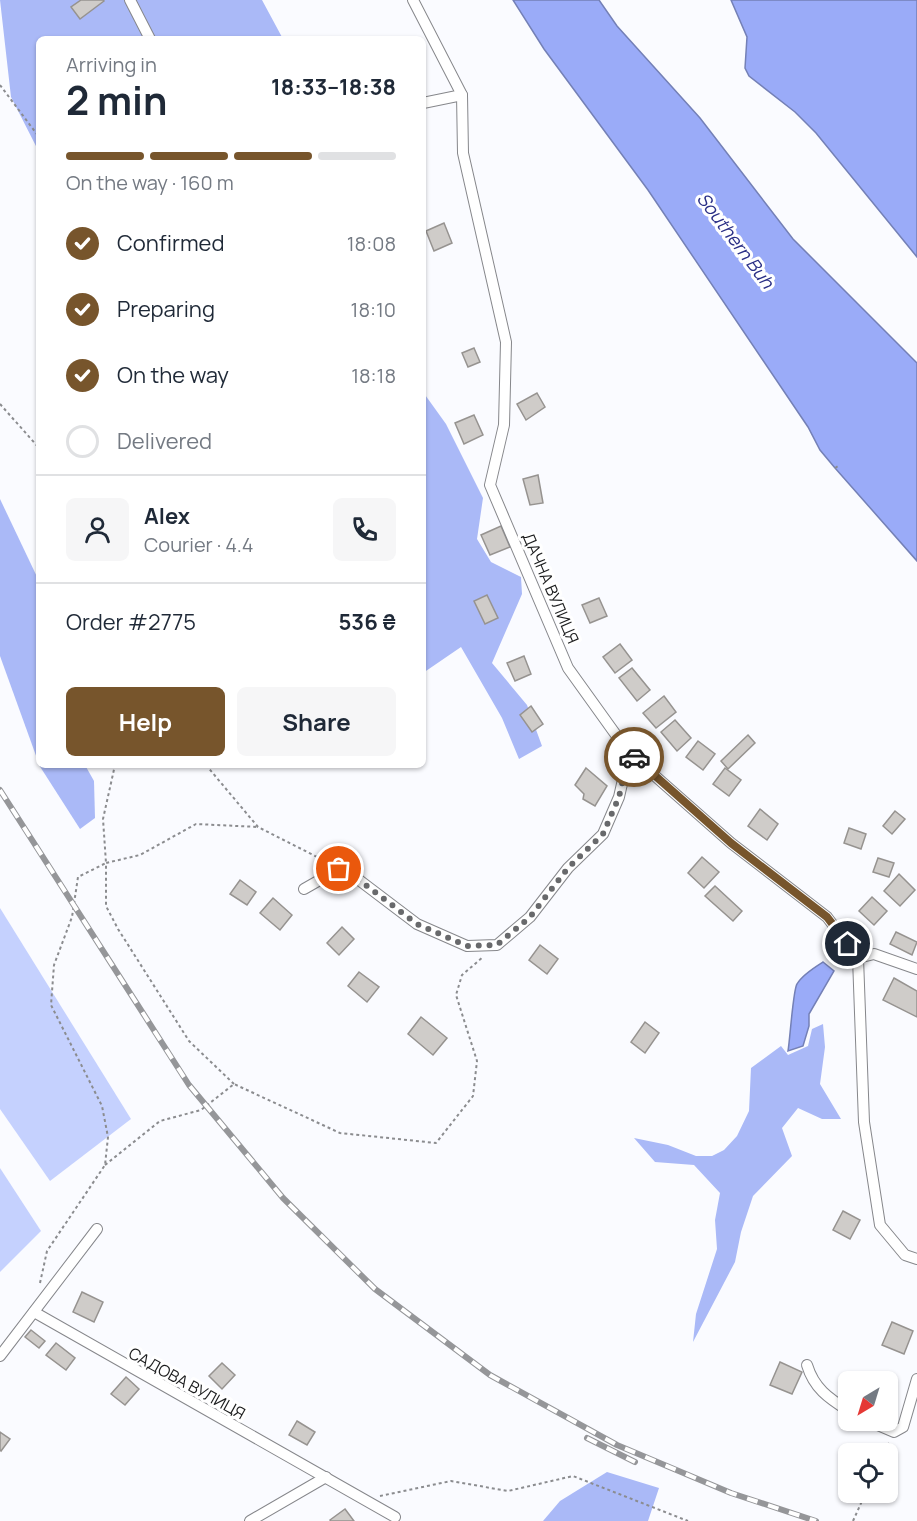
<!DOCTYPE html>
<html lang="en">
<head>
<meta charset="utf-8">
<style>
  :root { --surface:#fff; --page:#f6f6f7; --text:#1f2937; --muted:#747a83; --line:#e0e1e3; --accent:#77552c }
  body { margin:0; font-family:Manrope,sans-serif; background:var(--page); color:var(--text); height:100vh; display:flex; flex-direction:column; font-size:22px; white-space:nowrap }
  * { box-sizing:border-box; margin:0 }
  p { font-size:20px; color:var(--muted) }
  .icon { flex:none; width:33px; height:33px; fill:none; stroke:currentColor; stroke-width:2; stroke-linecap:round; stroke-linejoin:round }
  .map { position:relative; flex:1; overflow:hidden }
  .details { position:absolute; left:36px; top:36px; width:390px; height:732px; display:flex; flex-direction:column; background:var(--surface); border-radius:9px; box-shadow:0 2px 4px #0004 }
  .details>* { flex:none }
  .needle { width:39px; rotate:218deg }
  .fabs { position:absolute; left:838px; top:1371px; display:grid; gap:12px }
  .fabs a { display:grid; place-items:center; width:60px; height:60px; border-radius:9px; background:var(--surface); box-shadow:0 2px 4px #0004; font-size:30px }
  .pin { position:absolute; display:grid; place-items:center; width:51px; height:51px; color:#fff; margin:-26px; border:3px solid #fff; border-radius:50%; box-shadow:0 2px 6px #0007 }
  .courier { position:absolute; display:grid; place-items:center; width:60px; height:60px; margin:-30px; border:4px solid #77552c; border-radius:50%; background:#fff; color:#222; box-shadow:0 2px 8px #0007 }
  .headline em { font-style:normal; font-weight:700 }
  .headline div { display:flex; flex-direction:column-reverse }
  .headline { display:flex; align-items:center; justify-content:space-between; height:102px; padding:0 30px }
  h1 { font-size:39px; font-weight:700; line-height:45px }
  .bar { display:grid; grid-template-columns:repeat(4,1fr); gap:9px 6px; align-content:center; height:72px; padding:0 30px }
  .bar i { height:8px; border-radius:4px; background:var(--line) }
  .bar .on { background:var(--accent) }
  .bar p { grid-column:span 4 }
  .line { display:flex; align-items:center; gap:15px; padding:0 30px; border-top:2px solid var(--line) }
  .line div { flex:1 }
  .round { display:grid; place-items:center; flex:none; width:63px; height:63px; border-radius:9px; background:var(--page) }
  ol { padding:0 30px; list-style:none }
  li { display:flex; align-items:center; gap:18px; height:66px }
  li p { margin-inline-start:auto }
  li .icon { padding:6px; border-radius:50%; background:var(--accent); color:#fff; stroke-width:4 }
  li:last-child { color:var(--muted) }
  li i { width:33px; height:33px; border:3px solid var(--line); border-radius:50% }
  .action { display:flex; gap:12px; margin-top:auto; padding:12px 30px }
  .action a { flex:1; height:69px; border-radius:9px; background:var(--accent); color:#fff; font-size:24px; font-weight:700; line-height:69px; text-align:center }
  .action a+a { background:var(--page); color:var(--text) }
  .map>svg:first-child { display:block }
  .green { fill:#c5d1fe }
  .forest { fill:#aab9f7 }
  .water { fill:#9aabf8; stroke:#7480b6; stroke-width:1.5 }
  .building { fill:#cfccc9; stroke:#969390; stroke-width:1.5 }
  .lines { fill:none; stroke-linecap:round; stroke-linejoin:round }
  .street-casing { stroke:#86878b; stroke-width:12 }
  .path { stroke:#8b8c8f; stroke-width:2; stroke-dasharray:3 3; stroke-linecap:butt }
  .street { stroke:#fff; stroke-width:10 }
  .rail-casing { stroke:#959699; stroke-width:6 }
  .rail { stroke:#fff; stroke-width:4; stroke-dasharray:11; stroke-linecap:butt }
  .done { stroke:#68696b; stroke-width:6; stroke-dasharray:0 10.8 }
  .route { stroke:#77552c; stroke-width:8 }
  .labels { text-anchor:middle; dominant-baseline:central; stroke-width:6; stroke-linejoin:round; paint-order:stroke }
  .street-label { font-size:16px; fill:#1a1b1c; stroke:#fff }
  .water-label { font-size:18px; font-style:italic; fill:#2a2f86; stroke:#fff }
</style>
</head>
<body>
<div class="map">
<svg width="917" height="1521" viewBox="0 0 917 1521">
  <rect width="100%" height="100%" fill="#fafbff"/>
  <g class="green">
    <path d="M0,908L131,1119L50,1181L0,1109Z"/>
    <path d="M0,1168L41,1231L0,1272Z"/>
  </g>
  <g class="forest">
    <path d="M0,0H262L283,39H39V152L11,97Z"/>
    <path d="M423,392L446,424L483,498L477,539L491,562L521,577L522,594L492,663L527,705L542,746L519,759L502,718L461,647L423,673Z"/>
    <path d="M0,499L39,581V764L0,656Z"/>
    <path d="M39,765H85L94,781L95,818L80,829Z"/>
    <path d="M823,1024L825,1047L820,1084L841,1119H822L798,1108L782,1128L792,1156L753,1196L741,1232L735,1262L693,1342L696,1314L717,1249L715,1220L720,1193L694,1165L655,1162L634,1138L668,1145L696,1156H712L724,1150L737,1136L749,1111L751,1068L781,1046L788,1055L808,1046L812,1029Z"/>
    <path d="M607,1472L659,1488L648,1521H543L560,1501Z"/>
  </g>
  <g class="water">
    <path d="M513,0H599L617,26L700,118L793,239L917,363V561L835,468L820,450L808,427L648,190L544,49Z"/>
    <path d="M731,0H917V257L816,133L795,112L749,76L745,68L747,37Z"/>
    <path d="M823,962L834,971L809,1014V1026L803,1046L788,1051C790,1040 793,990 797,984C802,975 815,967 823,962Z"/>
  </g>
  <g class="building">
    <path d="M81,0H103L104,1L80,19L71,7Z"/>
    <path d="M444,223L452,243L434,251L426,231Z"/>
    <path d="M474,348L480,362L468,367L462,353Z"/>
    <path d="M537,393L545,407L526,420L517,404Z"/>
    <path d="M474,415L483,435L464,444L455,423Z"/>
    <path d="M538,475L543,503L530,505L523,479Z"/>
    <path d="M501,526L510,547L490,555L481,535Z"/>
    <path d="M487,595L498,618L485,624L474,601Z"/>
    <path d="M599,598L607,616L590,623L582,605Z"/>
    <path d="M620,644L632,660L615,673L603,657Z"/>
    <path d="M524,656L531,674L515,681L507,663Z"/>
    <path d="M632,668L650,690L637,701L619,678Z"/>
    <path d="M664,696L676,712L656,728L643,713Z"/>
    <path d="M531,706L543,724L532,732L520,715Z"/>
    <path d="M675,720L691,738L677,751L661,732Z"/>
    <path d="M748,735L755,743L728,769L721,761Z"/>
    <path d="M698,741L715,754L703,770L686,757Z"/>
    <path d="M586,768L607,786L595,806L583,799L584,794L575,785Z"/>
    <path d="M725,768L741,780L729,796L713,784Z"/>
    <path d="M760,809L778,824L767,840L748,826Z"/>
    <path d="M895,811L905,819L892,834L883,826Z"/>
    <path d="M849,828L866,834L861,849L844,843Z"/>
    <path d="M702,857L719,872L704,888L688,873Z"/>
    <path d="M878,858L894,863L889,877L873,872Z"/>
    <path d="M899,874L915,890L900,906L884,891Z"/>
    <path d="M240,880L256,892L247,905L230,894Z"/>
    <path d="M715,886L742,911L733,921L705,896Z"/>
    <path d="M872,897L887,911L874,925L859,911Z"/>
    <path d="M273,898L292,915L280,930L260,913Z"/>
    <path d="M342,927L354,939L339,955L327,943Z"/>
    <path d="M896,932L917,942L912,955L890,944Z"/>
    <path d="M540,945L558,959L547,974L529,960Z"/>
    <path d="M359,972L379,987L367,1002L348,986Z"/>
    <path d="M894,978L917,991V1017L883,1000Z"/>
    <path d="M421,1017L447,1038L433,1055L408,1034Z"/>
    <path d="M645,1022L659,1033L645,1053L631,1042Z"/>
    <path d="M843,1211L860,1220L850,1239L833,1230Z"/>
    <path d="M82,1292L103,1302L94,1322L73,1312Z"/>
    <path d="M892,1322L913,1331L904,1354L882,1345Z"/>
    <path d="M31,1330L45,1341L39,1348L25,1337Z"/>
    <path d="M56,1343L75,1358L66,1370L46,1355Z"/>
    <path d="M780,1362L802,1372L792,1394L770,1385Z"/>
    <path d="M222,1363L235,1375L222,1389L209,1376Z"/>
    <path d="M126,1377L139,1389L125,1405L111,1394Z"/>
    <path d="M297,1421L315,1432L307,1445L289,1435Z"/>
    <path d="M0,1432L10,1439L1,1451L0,1450Z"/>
    <path d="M345,1509L354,1521H331L330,1520Z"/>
  </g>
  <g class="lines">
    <defs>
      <g id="street">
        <path d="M130,0L150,39"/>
        <path d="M413,0L462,95L463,153L506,342L504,425L490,485L568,668L629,753L731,843L827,917L858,958"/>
        <path d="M423,103L462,95"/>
        <path d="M304,889L339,869L359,880L417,924L467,946L497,945L530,917L568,868L603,834L619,797L629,753"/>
        <path d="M858,958L864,1122L880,1225L905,1255L917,1259"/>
        <path d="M858,958L874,954L917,969"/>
        <path d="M34,1312L395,1517"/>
        <path d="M0,1356L97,1229"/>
        <path d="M807,1365C814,1388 828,1398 849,1411"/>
        <path d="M866,1420L894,1432L903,1427L917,1379"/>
        <path d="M250,1521L326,1477"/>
      </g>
    </defs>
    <use href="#street" class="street-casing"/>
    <g class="path">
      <path d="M0,85L39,137"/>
      <path d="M0,404L39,448"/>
      <path d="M835,468L840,465"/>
      <path d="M206,765L258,827L329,863"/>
      <path d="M234,1084L189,1041L118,929L106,906V863L140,855L196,824L258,827"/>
      <path d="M105,1165L160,1121L201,1110L234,1084L340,1133L436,1143L473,1096L477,1061L456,995L462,975L483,957"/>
      <path d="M40,1283L47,1251L105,1165L108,1137L102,1106L51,1005L54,965L72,917L78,877L106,863L103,819L115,765"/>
      <path d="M883,1454L889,1443"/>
      <path d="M380,1496L451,1481L508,1491L573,1476L688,1521"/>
      <path d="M853,1521L866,1492"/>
    </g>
    <use href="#street" class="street"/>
    <defs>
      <g id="rail">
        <path d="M0,790L189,1085L283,1198L375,1289L490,1375L617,1445L731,1493L816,1521"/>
        <path d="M587,1438L635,1462"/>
      </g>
    </defs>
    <use href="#rail" class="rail-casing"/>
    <use href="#rail" class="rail"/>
  </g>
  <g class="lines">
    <path class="done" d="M339,869L359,880L417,924L467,946L497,945L530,917L568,868L603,834L619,797L629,753L634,757"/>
    <path class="route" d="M634,757L731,843L827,917L848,944"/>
  </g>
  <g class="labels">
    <g class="street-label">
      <text transform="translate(551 588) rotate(67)">ДАЧНА ВУЛИЦЯ</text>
      <text transform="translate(187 1383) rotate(29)">САДОВА ВУЛИЦЯ</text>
    </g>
    <g class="water-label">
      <text transform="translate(736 240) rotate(53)">Southern Buh</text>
    </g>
  </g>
</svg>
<div class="fabs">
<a><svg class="needle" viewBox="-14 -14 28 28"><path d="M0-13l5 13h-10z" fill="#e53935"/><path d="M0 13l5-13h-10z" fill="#747a83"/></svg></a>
<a><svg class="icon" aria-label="locate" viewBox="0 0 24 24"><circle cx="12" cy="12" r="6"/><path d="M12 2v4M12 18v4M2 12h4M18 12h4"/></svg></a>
</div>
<div class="pin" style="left:339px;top:869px;background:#ea580c"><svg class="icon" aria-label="bag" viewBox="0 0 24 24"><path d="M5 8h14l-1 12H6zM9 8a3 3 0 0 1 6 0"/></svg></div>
<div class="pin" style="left:848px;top:944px;background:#1f2937"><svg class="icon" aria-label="home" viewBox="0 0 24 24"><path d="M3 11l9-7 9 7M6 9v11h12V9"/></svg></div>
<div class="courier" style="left:634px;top:757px"><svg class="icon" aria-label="car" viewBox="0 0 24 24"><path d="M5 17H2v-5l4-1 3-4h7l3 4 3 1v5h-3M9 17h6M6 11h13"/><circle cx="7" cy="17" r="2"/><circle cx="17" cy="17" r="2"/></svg></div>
<section class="details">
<div class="headline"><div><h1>2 min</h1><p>Arriving in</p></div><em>18:33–18:38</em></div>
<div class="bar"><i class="on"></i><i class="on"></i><i class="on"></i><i></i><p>On the way · 160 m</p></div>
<ol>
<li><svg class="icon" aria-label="check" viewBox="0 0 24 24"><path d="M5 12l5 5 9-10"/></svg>Confirmed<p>18:08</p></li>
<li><svg class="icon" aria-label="check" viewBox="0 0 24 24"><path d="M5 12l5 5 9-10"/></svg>Preparing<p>18:10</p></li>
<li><svg class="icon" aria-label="check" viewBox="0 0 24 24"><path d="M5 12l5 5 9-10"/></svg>On the way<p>18:18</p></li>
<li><i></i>Delivered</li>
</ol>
<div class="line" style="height:108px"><a class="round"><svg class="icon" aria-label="person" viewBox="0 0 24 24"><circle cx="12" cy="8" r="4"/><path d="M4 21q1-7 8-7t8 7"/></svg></a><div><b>Alex</b><p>Courier · 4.4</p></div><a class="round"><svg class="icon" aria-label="phone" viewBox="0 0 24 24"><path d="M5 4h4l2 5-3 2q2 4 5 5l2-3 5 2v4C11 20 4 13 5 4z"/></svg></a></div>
<div class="line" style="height:78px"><div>Order #2775</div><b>536 ₴</b></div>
<div class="action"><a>Help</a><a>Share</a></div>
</section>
</div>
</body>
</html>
